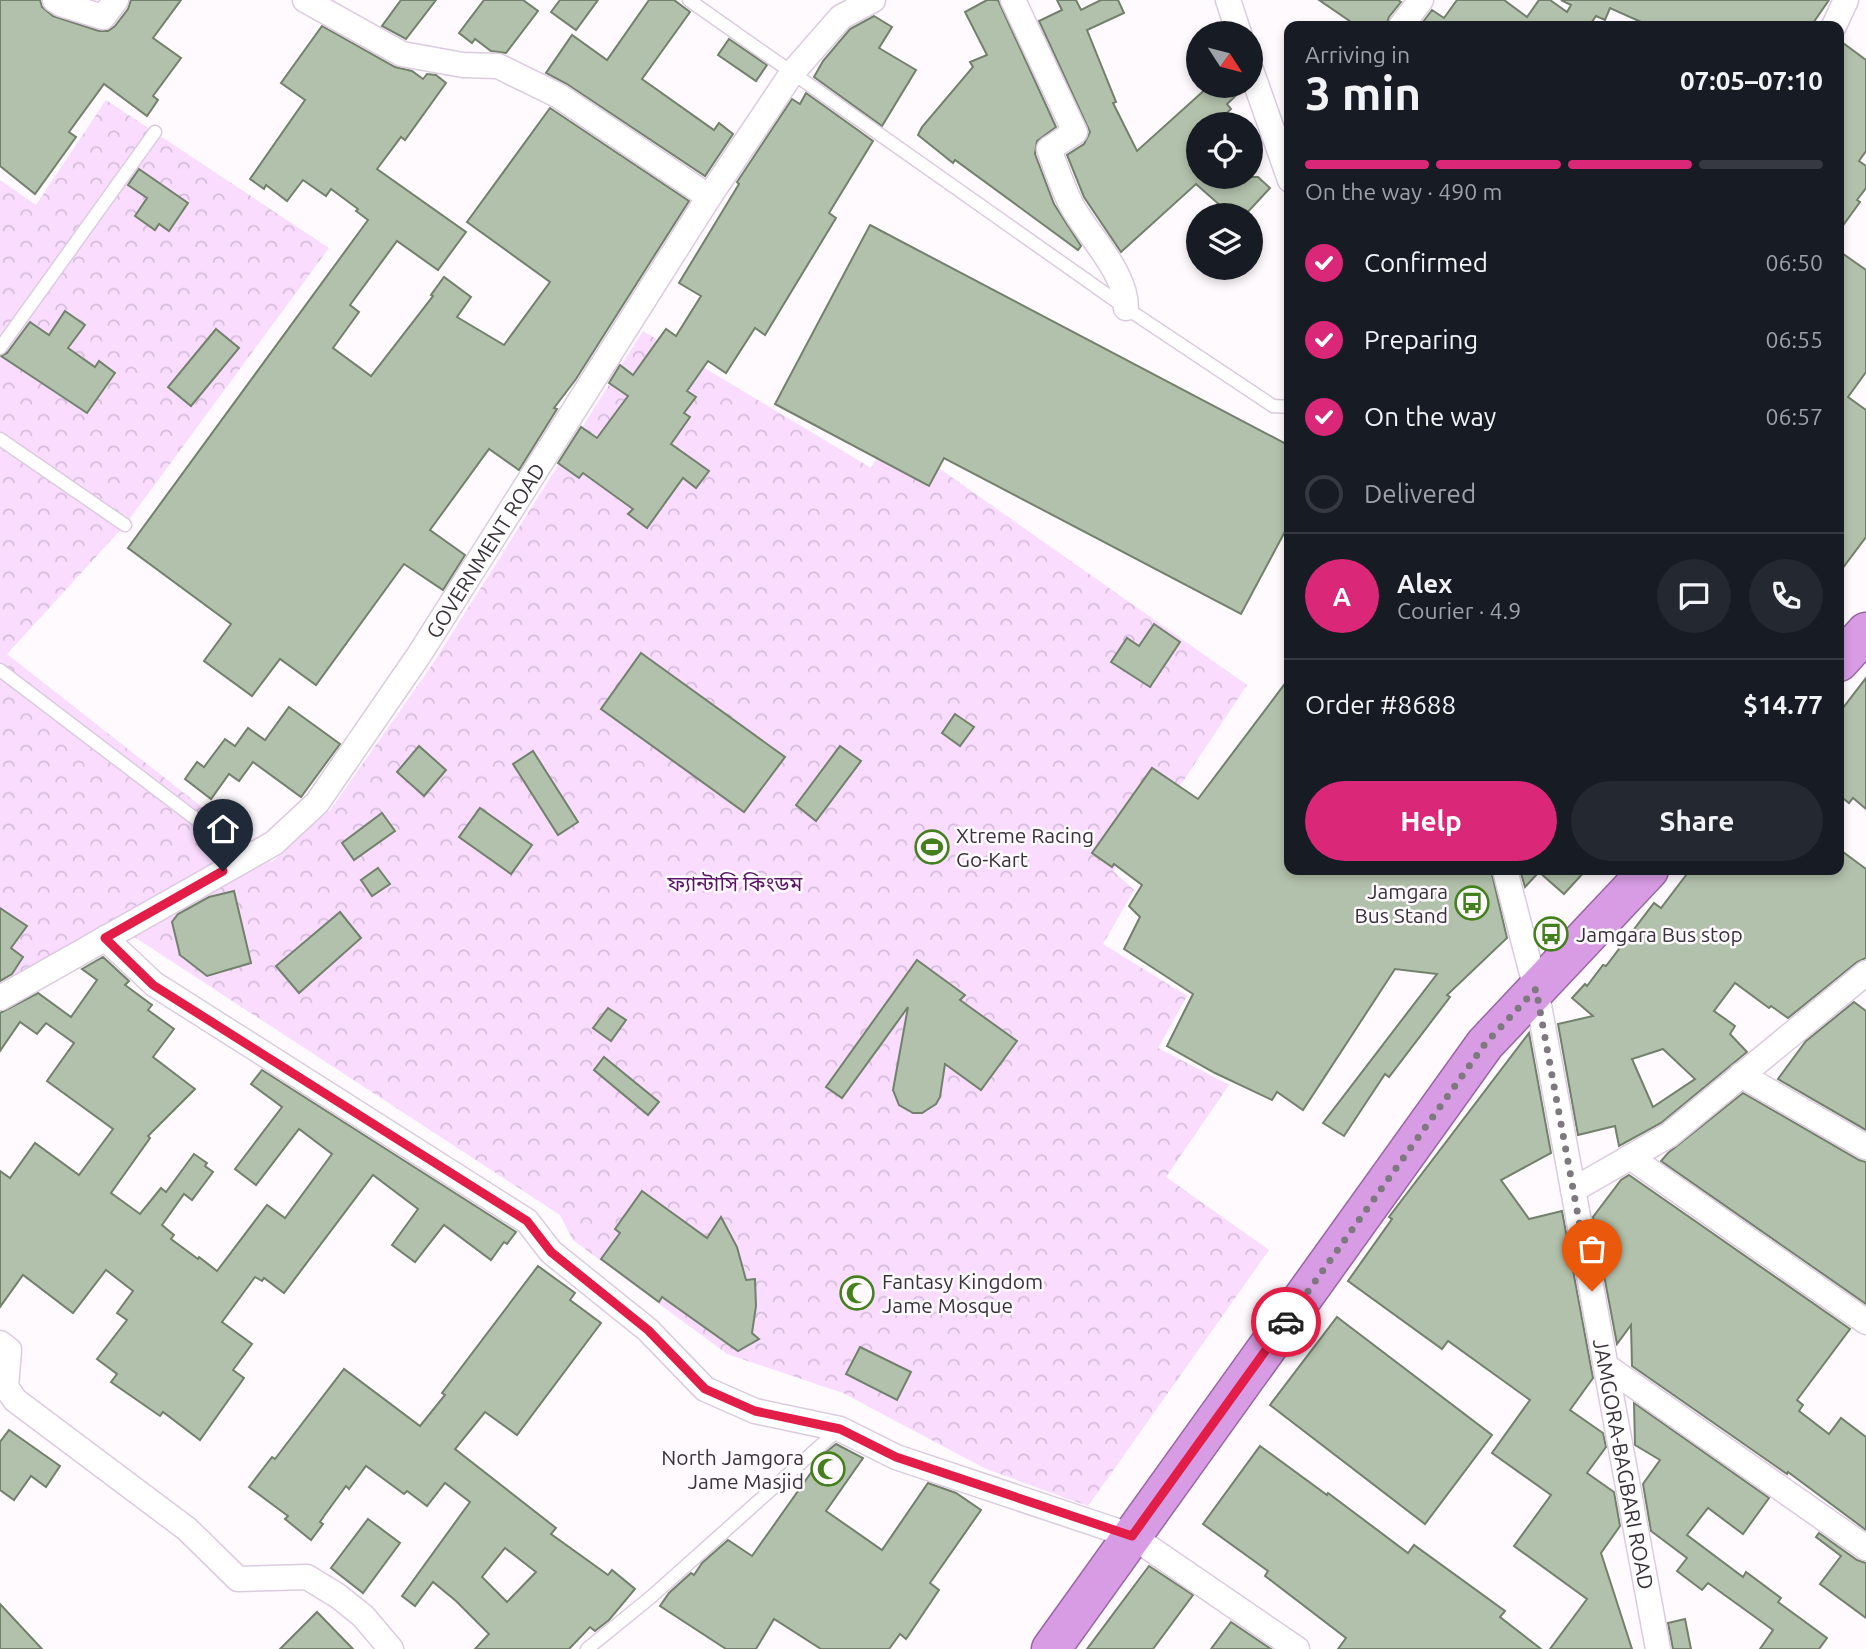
<!DOCTYPE html>
<html lang="en">
<head>
<meta charset="utf-8">
<style>
  :root { --surface:#171b24; --page:#242831; --text:#f1f3f6; --muted:#9ea1a6; --line:#363941; --accent:#db2777 }
  body { margin:0; font-family:Ubuntu,"Noto Sans Bengali",sans-serif; background:var(--page); color:var(--text); height:100vh; display:flex; flex-direction:column; font-size:26px; white-space:nowrap }
  * { box-sizing:border-box; margin:0 }
  p { font-size:23px; color:var(--muted) }
  .icon { flex:none; width:38px; height:38px; fill:none; stroke:currentColor; stroke-width:2; stroke-linecap:round; stroke-linejoin:round }
  .map { position:relative; flex:1; overflow:hidden }
  .sheet { position:absolute; left:1284px; top:21px; width:560px; height:854px; display:flex; flex-direction:column; background:var(--surface); border-radius:14px; box-shadow:0 4px 10px #0003 }
  .sheet>* { flex:none }
  .needle { width:46px; rotate:126deg }
  .buttons { position:absolute; left:1186px; top:21px; display:grid; gap:14px }
  .buttons a { display:grid; place-items:center; width:77px; height:77px; border-radius:50%; background:var(--surface); box-shadow:0 4px 10px #0003; font-size:35px }
  .pin { position:absolute; display:grid; place-items:center; width:60px; height:60px; color:#fff; margin:-72px -30px; border-radius:50% 50% 50% 0; rotate:-45deg; box-shadow:0 0 7px #0007 }
  .pin .icon { rotate:45deg }
  .courier { position:absolute; display:grid; place-items:center; width:70px; height:70px; margin:-35px; border:5px solid #e11d48; border-radius:50%; background:#fff; color:#222; box-shadow:0 2px 9px #0007 }
  .summary em { font-style:normal; font-weight:600 }
  .summary div { display:flex; flex-direction:column-reverse }
  .summary { display:flex; align-items:center; justify-content:space-between; height:119px; padding:0 21px }
  h1 { font-size:46px; font-weight:600; line-height:52px }
  .bar { display:grid; grid-template-columns:repeat(4,1fr); gap:10px 7px; align-content:center; height:84px; padding:0 21px }
  .bar i { height:9px; border-radius:5px; background:var(--line) }
  .bar .selected { background:var(--accent) }
  .bar p { grid-column:span 4 }
  .line { display:flex; align-items:center; gap:18px; padding:0 21px; border-top:2px solid var(--line) }
  .line div { flex:1 }
  .round { display:grid; place-items:center; flex:none; width:74px; height:74px; border-radius:37px; background:var(--page) }
  ol { padding:0 21px; list-style:none }
  li { display:flex; align-items:center; gap:21px; height:77px }
  li p { margin-inline-start:auto }
  li .icon { padding:7px; border-radius:50%; background:var(--accent); color:#fff; stroke-width:4 }
  li:last-child { color:var(--muted) }
  li i { width:38px; height:38px; border:4px solid var(--line); border-radius:50% }
  .button { display:flex; gap:14px; margin-top:auto; padding:14px 21px }
  .button a { flex:1; height:80px; border-radius:42px; background:var(--accent); color:#fff; font-size:28px; font-weight:600; line-height:80px; text-align:center }
  .button a+a { background:var(--page); color:var(--text) }
  .map>svg:first-child { display:block }
  .park { fill:url(#park-crowns) }
  .building { fill:#b2c1ac; stroke:#72806c; stroke-width:2; fill-rule:evenodd }
  .lines { fill:none; stroke-linecap:round; stroke-linejoin:round }
  .service-casing { stroke:#dccbdf; stroke-width:15 }
  .minor-casing { stroke:#dccbdf; stroke-width:27 }
  .trunk-casing { stroke:#9a67a4; stroke-width:41 }
  .service { stroke:#fff; stroke-width:12 }
  .minor { stroke:#fff; stroke-width:24 }
  .trunk { stroke:#d89ce4; stroke-width:38 }
  .done { stroke:#7e787f; stroke-width:7; stroke-dasharray:0 12.6 }
  .route { stroke:#e11d48; stroke-width:9 }
  .labels { text-anchor:middle; dominant-baseline:central; stroke-width:5; stroke-linejoin:round; paint-order:stroke }
  .street-label { font-size:21px; fill:#39323a; stroke:#fefafe }
  .poi-label { font-size:21px; fill:#39323a; stroke:#fefafe; text-anchor:start }
  .park-label { font-size:21px; fill:#581664; stroke:#fefafe }
</style>
</head>
<body>
<div class="map">
<svg width="1866" height="1649" viewBox="0 0 1866 1649">
  <defs>
    <pattern id="park-crowns" width="20" height="18" patternUnits="userSpaceOnUse" patternTransform="scale(1.75)"><rect width="20" height="18" fill="#f9dcff"/><path d="M2 6a3 3 0 1 1 6 0M12 15a3 3 0 1 1 6 0" fill="none" stroke="#d6bddb"/></pattern>
  </defs>
  <rect width="100%" height="100%" fill="#fefafe"/>
  <path class="park" d="M106,100L329,248L125,525L7,654L272,862L331,809L432,665L643,331L871,468L889,433L1247,685L1184,780L1113,871L1134,890L1103,944L1187,996L1158,1048L1229,1085L1166,1177L1269,1250L1088,1506L986,1469L843,1393L727,1354L573,1240L560,1215L110,921L11,977L0,969V180L36,205Z"/>
  <g class="building">
    <path d="M0,0H40L42,7L53,16L99,31H108L115,26L128,9L131,0H181L153,38L181,58L153,96L158,100L147,116L104,84L69,132L76,137L35,194L0,166Z"/>
    <path d="M401,0H436L406,39L382,26Z"/>
    <path d="M484,0H523L538,11L506,53L491,51L475,39L472,43L459,33Z"/>
    <path d="M560,0H598L576,30L551,12Z"/>
    <path d="M649,0H674L690,12L642,79L714,130L719,123L733,134L705,176L567,84L546,73L572,35L607,60Z"/>
    <path d="M987,0H998L1056,127L1037,141L1035,154L1054,204L1081,246L1078,250L955,160L953,163L918,135L922,127L973,67L970,62L987,55L965,12Z"/>
    <path d="M1057,0H1076L1081,10L1101,0H1118L1124,13L1087,30L1116,102L1113,103L1137,151L1209,86H1241L1242,90L1227,104L1231,109L1215,124H1198L1199,177H1258L1270,188L1245,215H1231L1196,184L1121,252L1084,197L1067,155L1084,144L1090,132L1039,21L1062,10Z"/>
    <path d="M1319,0H1398L1401,2L1389,17L1386,26H1357Z"/>
    <path d="M1457,0H1504L1527,17L1539,0H1550L1567,12L1571,5L1561,0H1829L1811,26H1650L1610,8L1605,20L1596,16L1589,26H1420L1432,10L1444,18Z"/>
    <path d="M874,16L892,27L879,48L916,70L882,126L814,77L823,61L850,29Z"/>
    <path d="M322,26L395,67L412,71L423,79L427,74L436,75L446,83L405,140L401,137L377,169L466,232L438,270L397,241L350,305L359,312L333,348L371,376L433,296L431,295L444,277L471,297L457,317L504,345L550,282L467,222L550,108L689,201L576,379L554,408L557,409L519,470L489,449L430,530L465,555L443,590L404,564L316,685L280,659L252,696L204,661L231,624L128,548L368,220L356,211L358,209L331,189L326,196L303,180L287,201L266,185L264,189L250,179L305,100L281,83Z"/>
    <path d="M729,39L767,65L756,81L718,55Z"/>
    <path d="M1839,40L1866,60V151L1859,161L1866,166V188L1857,200L1860,202L1839,231Z"/>
    <path d="M806,93L873,141L829,213L836,218L765,335L755,328L726,373L708,361L687,391L696,397L684,413L690,417L671,444L709,471L696,488L683,478L647,528L628,514L633,509L583,473L579,478L558,463L581,427L597,438L628,396L609,383L620,365L633,375L666,329L676,336L701,296L679,283L739,184L737,182L792,99L800,104Z"/>
    <path d="M139,169L188,203L169,231L159,224L155,230L135,216L147,198L128,185Z"/>
    <path d="M870,225L1290,446V522L1241,614L944,458L929,486L775,404Z"/>
    <path d="M1839,251L1866,270V372L1848,397L1866,410V537L1839,573Z"/>
    <path d="M65,311L85,325L68,348L95,367L99,361L115,373L87,413L1,356L7,353L30,322L49,335Z"/>
    <path d="M216,329L239,348L191,406L168,387Z"/>
    <path d="M1154,624L1180,642L1150,687L1111,662L1127,638L1139,646Z"/>
    <path d="M641,653L785,757L744,812L601,709Z"/>
    <path d="M1290,677V870H1491L1507,938L1447,995L1450,997L1389,1077L1385,1074L1344,1136L1323,1123L1437,974L1395,969L1303,1110L1277,1092L1272,1100L1215,1073L1167,1046L1193,994L1124,949L1140,917L1129,906L1142,885L1114,864L1112,867L1092,853L1152,768L1198,799Z"/>
    <path d="M1866,678V809L1853,798L1849,803L1839,795V713Z"/>
    <path d="M289,707L340,744L301,797L253,762L239,781L229,774L211,799L185,779L197,762L204,767L225,739L235,746L248,728L265,740Z"/>
    <path d="M955,714L974,727L960,746L942,733Z"/>
    <path d="M419,746L446,770L424,796L397,772Z"/>
    <path d="M840,746L861,761L816,821L796,805Z"/>
    <path d="M533,751L578,822L558,835L513,764Z"/>
    <path d="M480,808L532,845L511,874L459,837Z"/>
    <path d="M382,813L395,831L354,860L342,843Z"/>
    <path d="M1839,849L1866,869V958L1857,962L1788,1018L1771,1006L1769,1008L1735,983L1714,1011L1735,1026L1730,1034L1747,1052L1661,1123L1619,1146L1615,1126L1578,1135L1558,1024L1593,1016L1572,998L1585,984L1587,986L1603,965L1606,966L1654,903L1661,908L1690,870H1839ZM1663,1049L1695,1079L1653,1107L1632,1059Z"/>
    <path d="M378,868L390,884L372,896L361,880Z"/>
    <path d="M1520,870H1586L1564,894L1539,872L1525,887Z"/>
    <path d="M234,891L251,963L207,976L180,955L172,922L178,914L209,897Z"/>
    <path d="M0,908L27,926L11,948L23,957L12,974L0,981Z"/>
    <path d="M340,912L361,938L299,993L276,966Z"/>
    <path d="M103,957L129,981L125,985L152,1005L148,1010L174,1029L153,1057L195,1089L148,1136L150,1138L111,1193L140,1214L161,1188L166,1192L194,1154L207,1163L205,1166L213,1172L192,1200L184,1194L162,1225L174,1235L171,1239L198,1259L199,1257L217,1271L267,1205L285,1218L332,1154L299,1129L256,1185L235,1169L282,1107L251,1084L262,1070L516,1232L507,1244L504,1242L491,1260L444,1225L415,1262L392,1245L418,1209L373,1175L284,1293L264,1278L262,1281L255,1277L222,1322L252,1344L233,1370L244,1378L200,1440L163,1412L160,1416L111,1382L117,1374L97,1359L127,1320L117,1313L133,1291L106,1270L73,1313L23,1275L0,1307V1171L10,1178L35,1143L79,1175L113,1129L47,1081L74,1043L46,1023L37,1034L20,1022L0,1051V1013L38,993L71,1017L97,980L82,969Z"/>
    <path d="M917,960L965,995L960,1000L1017,1041L981,1090L945,1064L940,1097L936,1104L922,1113H913L899,1105L893,1090L908,1007L842,1098L826,1087Z"/>
    <path d="M1854,1002L1866,1011V1130L1778,1079L1806,1041Z"/>
    <path d="M608,1008L626,1020L611,1041L593,1028Z"/>
    <path d="M1529,1033L1551,1153L1501,1180L1529,1219L1562,1211L1593,1378L1570,1410L1603,1433L1606,1447L1587,1473L1614,1492L1620,1526L1601,1553L1632,1649H1550L1587,1599L1514,1546L1551,1495L1492,1453L1530,1400L1448,1341L1442,1349L1348,1281L1392,1219L1389,1217Z"/>
    <path d="M604,1057L659,1102L648,1115L594,1070Z"/>
    <path d="M1743,1093L1859,1160L1866,1162V1304L1661,1161L1668,1153Z"/>
    <path d="M1629,1175L1850,1329L1797,1400L1803,1405L1799,1411L1829,1434L1841,1418L1866,1437V1530L1788,1472L1787,1474L1632,1366L1631,1325L1617,1344L1593,1217L1621,1180Z"/>
    <path d="M642,1191L707,1238L721,1217L737,1247L746,1280L755,1279L756,1306L752,1333L759,1339L738,1351L662,1297L659,1302L601,1259L620,1233L615,1229Z"/>
    <path d="M538,1266L575,1293L570,1300L601,1323L517,1435L485,1412L455,1449L556,1528L551,1534L608,1575L612,1570L635,1589L609,1620L595,1631L590,1627L569,1649H475L489,1634L456,1601L433,1582L415,1606L402,1596L470,1502L445,1483L427,1506L407,1491L404,1494L366,1466L349,1489L346,1486L324,1516L320,1522L323,1524L311,1540L285,1519L288,1516L249,1487L272,1457L275,1459L344,1369L420,1426L445,1395L442,1393ZM505,1548L536,1572L507,1602L482,1577Z"/>
    <path d="M1337,1317L1492,1435L1425,1524L1270,1405Z"/>
    <path d="M860,1347L911,1372L897,1400L846,1374Z"/>
    <path d="M1634,1403L1769,1498L1743,1534L1708,1508L1687,1535L1743,1577L1746,1572L1781,1598L1778,1602L1827,1638L1819,1649H1760L1773,1630L1708,1583L1702,1590L1677,1571L1687,1558L1651,1531L1643,1484L1660,1460L1635,1445Z"/>
    <path d="M9,1430L60,1466L46,1487L31,1476L14,1500L0,1490V1442Z"/>
    <path d="M836,1444L863,1458L826,1511L882,1550L928,1483L956,1493L981,1510L930,1583L939,1590L906,1639L900,1634L889,1649H821L774,1619L756,1649H726L660,1606L669,1593L691,1573L694,1575L702,1563L728,1540L752,1556L825,1453Z"/>
    <path d="M1260,1446L1327,1495L1328,1493L1408,1553L1414,1545L1505,1611L1500,1617L1541,1649H1338L1346,1638L1265,1576L1268,1571L1203,1524Z"/>
    <path d="M368,1519L400,1543L363,1593L331,1568Z"/>
    <path d="M1819,1533L1857,1560L1866,1563V1618L1820,1584L1841,1556L1816,1537Z"/>
    <path d="M1149,1566L1193,1595L1153,1649H1087Z"/>
    <path d="M0,1604L42,1649H0Z"/>
    <path d="M317,1612L353,1649H280Z"/>
    <path d="M1685,1619L1691,1649H1673L1668,1623Z"/>
    <path d="M1231,1622L1271,1649H1211Z"/>
  </g>
  <g class="lines">
    <defs>
      <g id="service">
        <path d="M689,0L1126,308L1273,406L1290,407"/>
        <path d="M0,348L155,132"/>
        <path d="M0,439L125,525"/>
        <path d="M0,670L247,858"/>
        <path d="M587,1649L651,1597L839,1429"/>
      </g>
      <g id="minor">
        <path d="M55,0L61,4L103,17L116,0"/>
        <path d="M305,0L402,54L463,65L498,66L559,96L709,197"/>
        <path d="M1013,0L1075,132L1049,149C1056,167 1062,187 1071,204C1087,235 1126,271 1126,308"/>
        <path d="M1228,0L1239,33"/>
        <path d="M1401,26L1421,0"/>
        <path d="M1834,26L1846,0"/>
        <path d="M1251,70L1290,180"/>
        <path id="s1" d="M1505,870L1536,989L1658,1649"/>
        <path d="M105,938L154,984L527,1221L551,1252L648,1330L705,1389L755,1411L840,1429L896,1457L1132,1536L1297,1649"/>
        <path id="s2" d="M0,998L274,843L317,803L419,655L709,197L792,73L841,17L873,0"/>
        <path d="M1741,1075L1866,1147"/>
        <path d="M1630,1157L1866,1322"/>
        <path d="M1573,1190L1669,1135L1866,973"/>
        <path d="M0,1343L9,1350L6,1387L15,1400L187,1529L238,1579L307,1577L338,1596L363,1616L391,1649"/>
        <path d="M1606,1366L1866,1548"/>
      </g>
      <g id="trunk">
        <path d="M1839,662L1866,632"/>
        <path d="M1051,1649L1485,1044L1649,870"/>
      </g>
    </defs>
    <use href="#service" class="service-casing"/>
    <use href="#minor" class="minor-casing"/>
    <use href="#trunk" class="trunk-casing"/>
    <use href="#service" class="service"/>
    <use href="#minor" class="minor"/>
    <use href="#trunk" class="trunk"/>
  </g>
  <g class="lines">
    <path class="done" d="M1286,1322L1485,1044L1536,989L1592,1291"/>
    <path class="route" d="M223,871L105,938L153,985L527,1221L551,1252L648,1330L705,1389L755,1411L840,1429L896,1457L1132,1536L1286,1322"/>
  </g>
  <defs>
    <symbol id="stadium-ring" viewBox="-11 -11 22 22"><circle r="9.5" fill="#fefafe" stroke="#44801d" stroke-width="1.5"/><path d="M0-5a6.5 5 0 1 0 0 10a6.5 5 0 1 0 0-10ZM-3.5-1.8h7v3.6h-7Z" fill="#44801d"/></symbol>
    <symbol id="bus-ring" viewBox="-11 -11 22 22"><circle r="9.5" fill="#fefafe" stroke="#44801d" stroke-width="1.5"/><path d="M-5-6H5V4H4V6H2V4H-2V6H-4V4H-5ZM-3.5-4V0h7V-4ZM-3.5 1.2v1.5H-2V1.2ZM2 1.2v1.5H3.5V1.2Z" fill="#44801d"/></symbol>
    <symbol id="mosque-ring" viewBox="-11 -11 22 22"><circle r="9.5" fill="#fefafe" stroke="#44801d" stroke-width="1.5"/><path d="M3.5-4.9A6 6 0 1 0 3.5 4.9A5 5 0 1 1 3.5-4.9Z" fill="#44801d"/></symbol>
  </defs>
  <g fill-rule="evenodd">
    <use href="#stadium-ring" x="913" y="828" width="38" height="38"/>
    <use href="#bus-ring" x="1453" y="884" width="38" height="38"/>
    <use href="#bus-ring" x="1532" y="915" width="38" height="38"/>
    <use href="#mosque-ring" x="838" y="1274" width="38" height="38"/>
    <use href="#mosque-ring" x="809" y="1450" width="38" height="38"/>
  </g>
  <g class="labels">
    <g class="street-label">
      <text stroke="none"><textPath href="#s2" startOffset="677">GOVERNMENT ROAD</textPath></text>
      <text stroke="none"><textPath href="#s1" startOffset="606">JAMGORA-BAGBARI ROAD</textPath></text>
    </g>
    <g class="poi-label">
      <text x="956" y="835">Xtreme Racing<tspan x="956" dy="24">Go-Kart</tspan></text>
      <text x="1448" y="891" text-anchor="end">Jamgara<tspan x="1448" dy="24">Bus Stand</tspan></text>
      <text x="1576" y="934">Jamgara Bus stop</text>
      <text x="882" y="1281">Fantasy Kingdom<tspan x="882" dy="24">Jame Mosque</tspan></text>
      <text x="804" y="1457" text-anchor="end">North Jamgora<tspan x="804" dy="24">Jame Masjid</tspan></text>
    </g>
    <g class="park-label">
      <text x="735" y="883">ফ্যান্টাসি কিংডম</text>
    </g>
  </g>
</svg>
<div class="buttons">
<a><svg class="needle" viewBox="-14 -14 28 28"><path d="M0-13l5 13h-10z" fill="#e53935"/><path d="M0 13l5-13h-10z" fill="#9ea1a6"/></svg></a>
<a><svg class="icon" aria-label="locate" viewBox="0 0 24 24"><circle cx="12" cy="12" r="6"/><path d="M12 2v4M12 18v4M2 12h4M18 12h4"/></svg></a>
<a><svg class="icon" aria-label="layers" viewBox="0 0 24 24"><path d="M12 4l9 5-9 5-9-5zM3 14l9 5 9-5"/></svg></a>
</div>
<div class="pin" style="left:1592px;top:1291px;background:#ea580c"><svg class="icon" aria-label="bag" viewBox="0 0 24 24"><path d="M5 8h14l-1 12H6zM9 8a3 3 0 0 1 6 0"/></svg></div>
<div class="pin" style="left:223px;top:871px;background:#1f2937"><svg class="icon" aria-label="home" viewBox="0 0 24 24"><path d="M3 11l9-7 9 7M6 9v11h12V9"/></svg></div>
<div class="courier" style="left:1286px;top:1322px"><svg class="icon" aria-label="car" viewBox="0 0 24 24"><path d="M5 17H2v-5l4-1 3-4h7l3 4 3 1v5h-3M9 17h6M6 11h13"/><circle cx="7" cy="17" r="2"/><circle cx="17" cy="17" r="2"/></svg></div>
<section class="sheet">
<div class="summary"><div><h1>3 min</h1><p>Arriving in</p></div><em>07:05–07:10</em></div>
<div class="bar"><i class="selected"></i><i class="selected"></i><i class="selected"></i><i></i><p>On the way · 490 m</p></div>
<ol>
<li><svg class="icon" aria-label="check" viewBox="0 0 24 24"><path d="M5 12l5 5 9-10"/></svg>Confirmed<p>06:50</p></li>
<li><svg class="icon" aria-label="check" viewBox="0 0 24 24"><path d="M5 12l5 5 9-10"/></svg>Preparing<p>06:55</p></li>
<li><svg class="icon" aria-label="check" viewBox="0 0 24 24"><path d="M5 12l5 5 9-10"/></svg>On the way<p>06:57</p></li>
<li><i></i>Delivered</li>
</ol>
<div class="line" style="height:126px"><b class="round" style="background:var(--accent);color:#fff">A</b><div><b>Alex</b><p>Courier · 4.9</p></div><a class="round"><svg class="icon" aria-label="chat" viewBox="0 0 24 24"><path d="M4 5h16v11H9l-5 4z"/></svg></a><a class="round"><svg class="icon" aria-label="phone" viewBox="0 0 24 24"><path d="M5 4h4l2 5-3 2q2 4 5 5l2-3 5 2v4C11 20 4 13 5 4z"/></svg></a></div>
<div class="line" style="height:91px"><div>Order #8688</div><b>$14.77</b></div>
<div class="button"><a>Help</a><a>Share</a></div>
</section>
</div>
</body>
</html>
